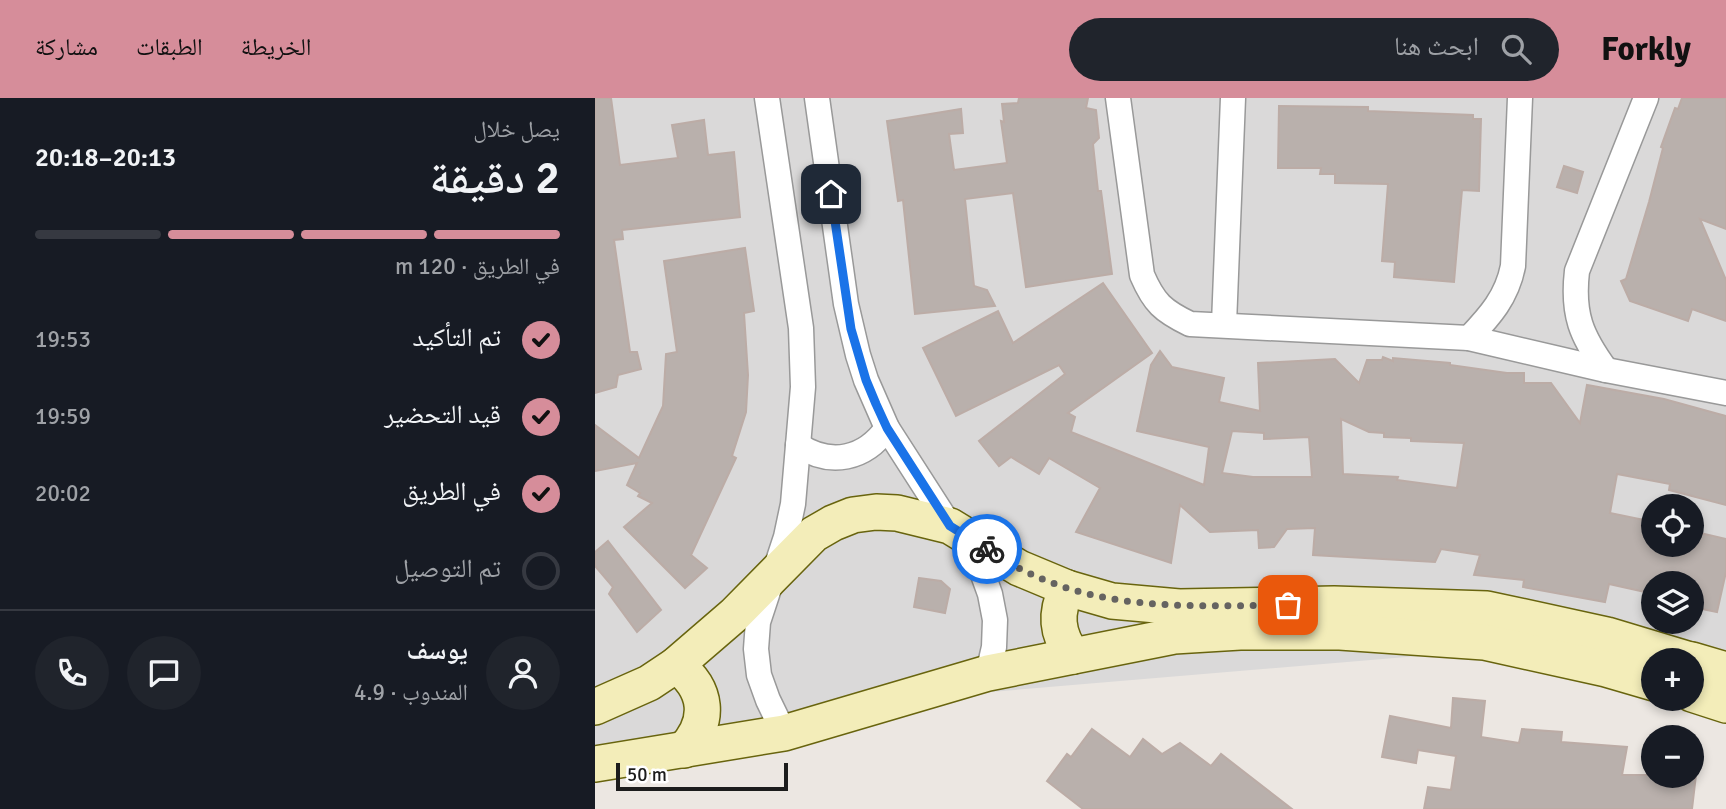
<!DOCTYPE html>
<html lang="ar">
<head>
<meta charset="utf-8">
<style>
  :root { --surface:#171b24; --page:#20242c; --text:#f1f3f6; --muted:#9ea1a6; --line:#363941; --accent:#d68d9a }
  body { margin:0; font-family:Signika,"Noto Naskh Arabic",sans-serif; background:var(--page); color:var(--text); direction:rtl; height:100vh; display:flex; flex-direction:column; font-size:26px; white-space:nowrap }
  * { box-sizing:border-box; margin:0 }
  p { font-size:23px; color:var(--muted) }
  .icon { flex:none; width:38px; height:38px; fill:none; stroke:currentColor; stroke-width:2; stroke-linecap:round; stroke-linejoin:round }
  .map { position:relative; flex:1; overflow:hidden; direction:ltr }
  .drawer { display:flex; flex-direction:column; background:var(--surface); width:595px }
  .drawer>* { flex:none }
  .fabs { position:absolute; left:1046px; top:396px; display:grid; gap:14px }
  .fabs a { display:grid; place-items:center; width:63px; height:63px; border-radius:50%; background:var(--surface); box-shadow:0 4px 10px #0003; font-size:35px }
  .scale { position:absolute; left:21px; bottom:18px; width:172px; box-sizing:border-box; padding-left:7px; border:4px solid #1c1c1c; border-top:0; font-size:19px; line-height:24px; white-space:nowrap; color:#1c1c1c; -webkit-text-stroke:5px #fff; paint-order:stroke }
  .pin { position:absolute; display:grid; place-items:center; width:60px; height:60px; color:#fff; margin:-30px; border-radius:14px; box-shadow:0 4px 10px #0006 }
  .courier { position:absolute; display:grid; place-items:center; width:70px; height:70px; margin:-35px; border:5px solid #1a73e8; border-radius:50%; background:#fff; color:#222; box-shadow:0 2px 9px #0007 }
  .headline em { font-style:normal; font-weight:600 }
  .headline div { display:flex; flex-direction:column-reverse }
  .headline { display:flex; align-items:center; justify-content:space-between; height:119px; padding:0 35px }
  h1 { font-size:46px; font-weight:600; line-height:52px }
  .bar { display:grid; grid-template-columns:repeat(4,1fr); gap:10px 7px; align-content:center; height:84px; padding:0 35px }
  .bar i { height:9px; border-radius:5px; background:var(--line) }
  .bar .selected { background:var(--accent) }
  .bar p { grid-column:span 4 }
  .line { display:flex; align-items:center; gap:18px; padding:0 35px; border-top:2px solid var(--line) }
  .line div { flex:1 }
  .round { display:grid; place-items:center; flex:none; width:74px; height:74px; border-radius:37px; background:var(--page) }
  ol { padding:0 35px; list-style:none }
  li { display:flex; align-items:center; gap:21px; height:77px }
  li p { margin-inline-start:auto }
  li .icon { padding:7px; border-radius:50%; background:var(--accent); color:#111; stroke-width:4 }
  li:last-child { color:var(--muted) }
  li i { width:38px; height:38px; border:4px solid var(--line); border-radius:50% }
  header { display:flex; align-items:center; gap:42px; box-sizing:border-box; height:98px; padding:0 35px; background:var(--accent); color:#111 }
  header strong { font-size:33px }
  nav { display:flex; gap:38px; margin-inline-start:auto; font-size:24px }
  .search { width:490px; height:63px; background:var(--page); display:flex; align-items:center; gap:18px; box-sizing:border-box; padding:0 24px; border-radius:38px; color:var(--muted); font-size:26px }
  main { display:flex; flex:1; min-height:0 }
  .map>svg:first-child { display:block }
  .residential { fill:#dad9d9; fill-rule:evenodd }
  .building { fill:#b9b0ac; stroke:#bcaca6; stroke-width:2; fill-rule:evenodd }
  .lines { fill:none; stroke-linecap:round; stroke-linejoin:round }
  .street-casing { stroke:#999; stroke-width:27 }
  .secondary-casing { stroke:#68640e; stroke-width:38 }
  .street { stroke:#fff; stroke-width:24 }
  .secondary { stroke:#f3edb9; stroke-width:35 }
  .done { stroke:#656361; stroke-width:7; stroke-dasharray:0 12.6 }
  .route { stroke:#1a73e8; stroke-width:9 }
</style>
</head>
<body>
<header>
<strong>Forkly</strong>
<div class="search"><svg class="icon" aria-label="search" viewBox="0 0 24 24"><circle cx="10" cy="10" r="6"/><path d="M15 15l6 6"/></svg>ابحث هنا</div>
<nav><a>الخريطة</a><a>الطبقات</a><a>مشاركة</a></nav>
</header>
<main>
<div class="map">
<svg width="1131" height="711" viewBox="0 0 1131 711">
  <rect width="100%" height="100%" fill="#ece7e2"/>
  <path class="residential" d="M0,0H1131V608L1097,562L918,550L288,603L0,675ZM1059,408H1097V446H1059ZM1059,485H1097V523H1059Z"/>
  <g class="building">
    <path d="M0,0H16L25,67L83,60L77,27L109,22L113,57L139,54L145,119L27,132L28,141L19,142L35,254H42L46,271L23,277L21,289L0,295Z"/>
    <path d="M424,0H493L491,10L501,12L504,40L498,46L503,93H506L517,176L431,189L418,95L370,101L379,188L392,192L400,208L320,216L308,102L303,103L292,23L366,11L368,35L354,36L359,72L412,65L406,23L409,24L407,6L423,5Z"/>
    <path d="M1087,0H1131V131L1105,121L1131,182V223L1097,211L1093,223L1035,203L1026,183L1031,181L1054,104L1068,50L1066,49L1080,10L1083,11Z"/>
    <path d="M684,8L773,9V13L878,17V21H886L884,93L867,92L859,184L799,179L800,164L787,163L793,86L740,85V76H725L726,70H683Z"/>
    <path d="M969,68L988,74L982,95L962,89Z"/>
    <path d="M150,150L159,213L149,215L153,277L151,314L137,358L141,360L96,457L112,470L90,490L29,429L57,405L43,398L45,395L32,387L42,365L0,373V327L44,360L68,308L71,256L82,254L69,163Z"/>
    <path d="M508,185L557,255L473,315L480,319L476,334L609,387L614,349L542,333L556,267L565,253L577,269L629,280L624,304L665,313L663,265L740,261L764,285L772,262H787L788,259L798,263V260L855,265V267L912,275H929V285H956L985,325L992,287L1069,301L1131,318V407L1074,392L1075,386L1022,376L1015,415L1059,424V446H1097V433L1131,441V474L1122,514L1097,509V485H1059V496L1014,486L1010,504L928,489L929,482L879,477L885,457L846,451L840,464L718,457L720,430L692,431L679,449L664,450L663,432L615,434L585,407L576,465L481,434L505,390L454,360L444,376L416,359L404,368L384,343L470,276L464,267L361,318L328,250L403,213L418,245ZM746,321L774,334L789,335V339L816,340V343L869,345L862,390L802,382L803,379L748,376ZM637,333L669,335V341L714,339L717,379H658L627,375Z"/>
    <path d="M13,443L66,512L42,534L14,496L18,489L0,468V454Z"/>
    <path d="M324,480L346,483L355,491L350,515L319,509Z"/>
    <path d="M858,600L890,603L886,639L924,645L927,631L967,634L966,644L1032,649L1027,677H1101L1097,711H829L833,689L856,692L861,658L823,652L821,665L787,659L795,618L856,630Z"/>
    <path d="M497,631L535,659L548,641L567,656L585,645L616,668L626,656L697,711H488L452,683L472,656L476,659Z"/>
  </g>
  <g class="lines">
    <defs>
      <g id="street">
        <path d="M172,0L206,230L208,289L198,406L191,439L163,524L161,551L164,577L173,602L189,635"/>
        <path d="M222,0L251,206L263,257L271,282L292,330L355,428L373,448L386,471L395,496L400,522L399,549L393,575"/>
        <path d="M523,0L547,177C559,205 568,213 595,226L874,240L1011,272L1131,295"/>
        <path d="M629,226L638,0"/>
        <path d="M874,240C895,218 912,199 918,168L925,0"/>
        <path d="M1011,272C986,238 977,216 982,173L1051,0"/>
        <path d="M203,347C236,369 270,361 292,330"/>
      </g>
      <g id="secondary">
        <path d="M472,490C460,515 461,535 478,558"/>
        <path d="M1097,562L1131,572"/>
        <path d="M81,567C113,591 116,623 89,652"/>
        <path d="M1097,596L1131,607"/>
        <path d="M0,609L54,585L81,567L139,517L219,436L238,425L258,417L281,414L302,415L355,428L424,470L472,490L517,503L584,509L739,506L892,511L1012,537L1095,562"/>
        <path d="M0,666L189,635L393,575L579,538L645,534H745L889,544L1011,571L1059,585"/>
      </g>
    </defs>
    <use href="#street" class="street-casing"/>
    <use href="#secondary" class="secondary-casing"/>
    <use href="#street" class="street"/>
    <use href="#secondary" class="secondary"/>
  </g>
  <g class="lines">
    <path class="done" d="M392,451C487,516 584,508 693,507"/>
    <path class="route" d="M236,96L256,231L271,282L281,306L292,330L355,428L392,451"/>
  </g>
</svg>
<div class="fabs">
<a><svg class="icon" aria-label="locate" viewBox="0 0 24 24"><circle cx="12" cy="12" r="6"/><path d="M12 2v4M12 18v4M2 12h4M18 12h4"/></svg></a>
<a><svg class="icon" aria-label="layers" viewBox="0 0 24 24"><path d="M12 4l9 5-9 5-9-5zM3 14l9 5 9-5"/></svg></a>
<a>+</a>
<a>−</a>
</div>
<div class="scale">50 m</div>
<div class="pin" style="left:693px;top:507px;background:#ea580c"><svg class="icon" aria-label="bag" viewBox="0 0 24 24"><path d="M5 8h14l-1 12H6zM9 8a3 3 0 0 1 6 0"/></svg></div>
<div class="pin" style="left:236px;top:96px;background:#1f2937"><svg class="icon" aria-label="home" viewBox="0 0 24 24"><path d="M3 11l9-7 9 7M6 9v11h12V9"/></svg></div>
<div class="courier" style="left:392px;top:451px"><svg class="icon" aria-label="bike" viewBox="0 0 24 24"><circle cx="6" cy="16" r="4"/><circle cx="18" cy="16" r="4"/><path d="M6 16l4-8h5l3 8M10 8l3 8H6M13 5h3"/></svg></div>
</div>
<section class="drawer">
<div class="headline"><div><h1>2 دقيقة</h1><p>يصل خلال</p></div><em>20:13–20:18</em></div>
<div class="bar"><i class="selected"></i><i class="selected"></i><i class="selected"></i><i></i><p>في الطريق · 120 m</p></div>
<ol>
<li><svg class="icon" aria-label="check" viewBox="0 0 24 24"><path d="M5 12l5 5 9-10"/></svg>تم التأكيد<p>19:53</p></li>
<li><svg class="icon" aria-label="check" viewBox="0 0 24 24"><path d="M5 12l5 5 9-10"/></svg>قيد التحضير<p>19:59</p></li>
<li><svg class="icon" aria-label="check" viewBox="0 0 24 24"><path d="M5 12l5 5 9-10"/></svg>في الطريق<p>20:02</p></li>
<li><i></i>تم التوصيل</li>
</ol>
<div class="line" style="height:126px"><a class="round"><svg class="icon" aria-label="person" viewBox="0 0 24 24"><circle cx="12" cy="8" r="4"/><path d="M4 21q1-7 8-7t8 7"/></svg></a><div><b>يوسف</b><p>المندوب · 4.9</p></div><a class="round"><svg class="icon" aria-label="chat" viewBox="0 0 24 24"><path d="M4 5h16v11H9l-5 4z"/></svg></a><a class="round"><svg class="icon" aria-label="phone" viewBox="0 0 24 24"><path d="M5 4h4l2 5-3 2q2 4 5 5l2-3 5 2v4C11 20 4 13 5 4z"/></svg></a></div>
</section>
</main>
</body>
</html>
